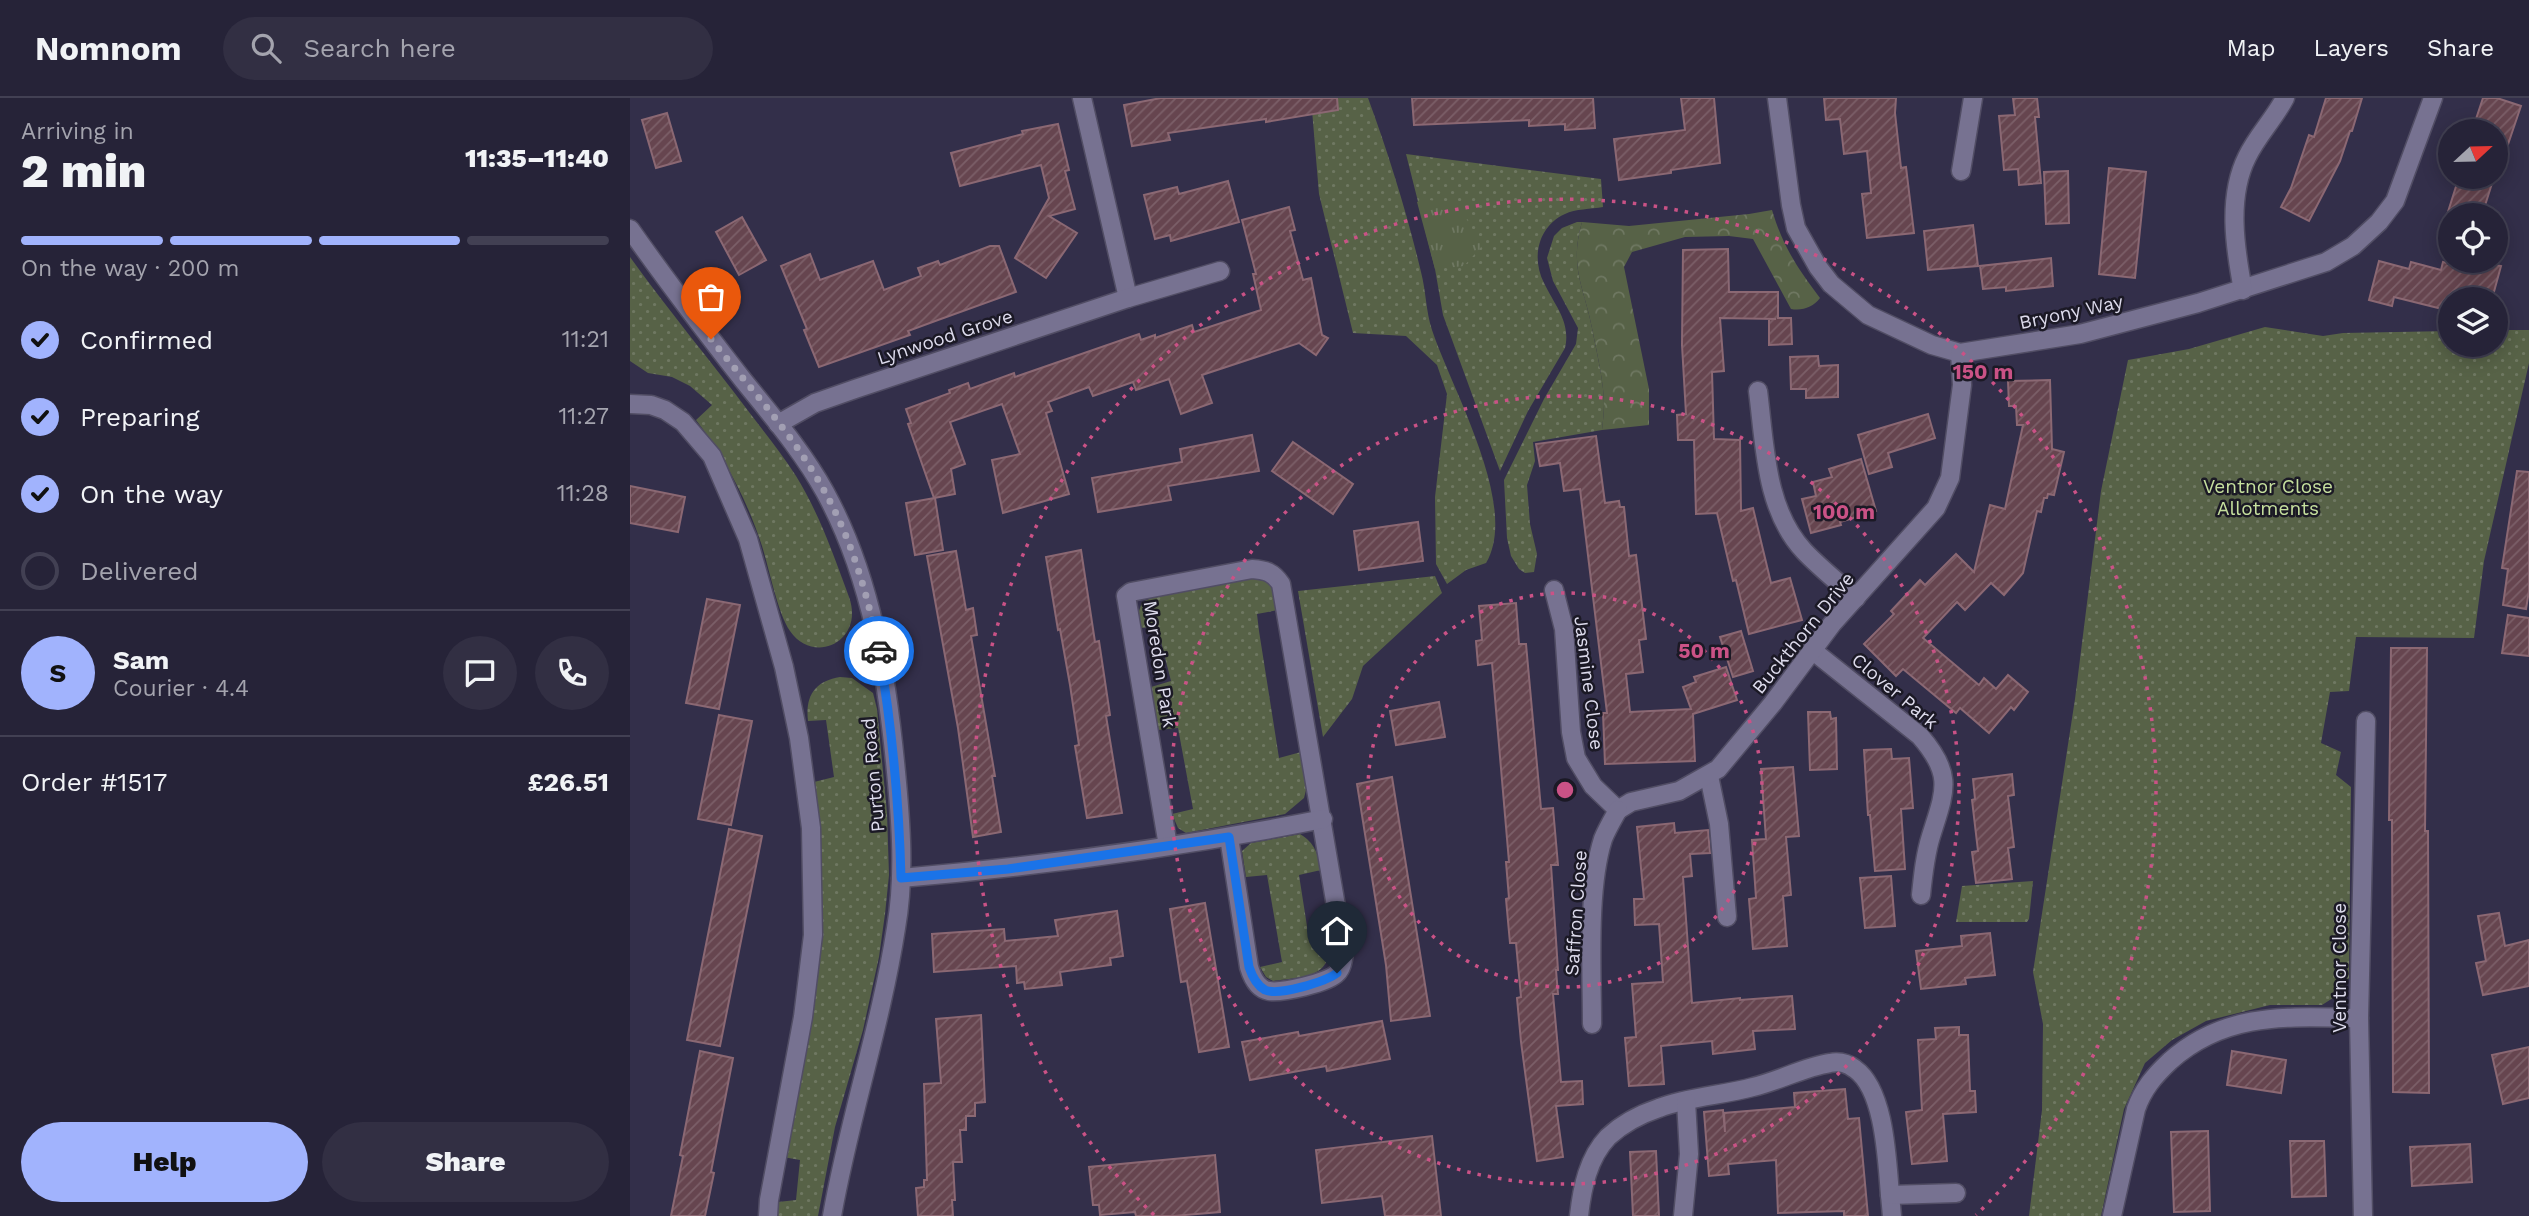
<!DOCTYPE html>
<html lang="en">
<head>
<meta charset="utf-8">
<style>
  :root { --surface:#262338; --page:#322f43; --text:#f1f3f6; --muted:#a4a4ae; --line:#424053; --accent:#a1b3fd }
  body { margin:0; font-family:"Work Sans",sans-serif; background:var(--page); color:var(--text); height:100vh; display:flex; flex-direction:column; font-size:26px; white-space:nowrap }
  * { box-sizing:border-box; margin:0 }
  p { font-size:23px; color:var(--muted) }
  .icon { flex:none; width:38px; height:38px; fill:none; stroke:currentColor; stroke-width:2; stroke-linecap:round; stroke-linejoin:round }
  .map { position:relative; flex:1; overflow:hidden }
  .sheet { display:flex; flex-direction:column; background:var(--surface); width:630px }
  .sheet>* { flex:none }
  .needle { width:46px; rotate:68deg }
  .controls { position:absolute; left:1808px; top:21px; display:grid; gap:14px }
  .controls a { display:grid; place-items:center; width:70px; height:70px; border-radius:50%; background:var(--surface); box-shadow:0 4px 18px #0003,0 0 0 2px var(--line); font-size:35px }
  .pin { position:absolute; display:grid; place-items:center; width:60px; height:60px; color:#fff; margin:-72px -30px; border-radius:50% 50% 50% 0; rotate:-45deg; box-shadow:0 0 7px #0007 }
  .pin .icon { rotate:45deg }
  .courier { position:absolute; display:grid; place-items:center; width:70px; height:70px; margin:-35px; border:5px solid #1a73e8; border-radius:50%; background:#fff; color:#222; box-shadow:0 2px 9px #0007 }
  .overview em { font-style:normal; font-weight:800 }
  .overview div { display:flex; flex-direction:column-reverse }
  .overview { display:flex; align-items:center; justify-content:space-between; height:119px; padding:0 21px }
  h1 { font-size:46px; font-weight:800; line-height:52px }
  .bar { display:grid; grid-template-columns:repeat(4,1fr); gap:10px 7px; align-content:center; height:84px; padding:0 21px }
  .bar i { height:9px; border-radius:5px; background:var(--line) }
  .bar .active { background:var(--accent) }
  .bar p { grid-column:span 4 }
  .line { display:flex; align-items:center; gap:18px; padding:0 21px; border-top:2px solid var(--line) }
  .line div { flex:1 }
  .round { display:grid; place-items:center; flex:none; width:74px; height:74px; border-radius:37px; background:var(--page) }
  ol { padding:0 21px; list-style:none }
  li { display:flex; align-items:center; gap:21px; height:77px }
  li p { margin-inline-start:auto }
  li .icon { padding:7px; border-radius:50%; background:var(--accent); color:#111; stroke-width:4 }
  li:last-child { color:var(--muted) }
  li i { width:38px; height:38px; border:4px solid var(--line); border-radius:50% }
  .cta { display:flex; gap:14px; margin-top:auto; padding:14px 21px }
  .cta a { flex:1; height:80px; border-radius:42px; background:var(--accent); color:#111; font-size:28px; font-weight:800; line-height:80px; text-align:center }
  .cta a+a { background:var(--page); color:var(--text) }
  header { display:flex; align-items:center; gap:42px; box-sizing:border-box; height:98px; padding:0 35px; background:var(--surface); border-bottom:2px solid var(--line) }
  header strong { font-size:33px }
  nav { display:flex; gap:38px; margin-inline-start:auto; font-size:24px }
  .search { width:490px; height:63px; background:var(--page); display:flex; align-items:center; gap:18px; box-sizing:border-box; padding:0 24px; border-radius:38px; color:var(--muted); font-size:26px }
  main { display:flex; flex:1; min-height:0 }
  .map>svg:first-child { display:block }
  .grass { fill:url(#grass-dots) }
  .forest { fill:url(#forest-crowns) }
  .park { fill:url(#park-tufts) }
  .building { fill:url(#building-hatch); stroke:#8b6873; stroke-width:2 }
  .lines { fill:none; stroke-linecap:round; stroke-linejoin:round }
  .minor-casing { stroke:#514d64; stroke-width:21 }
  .minor { stroke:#777291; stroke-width:18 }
  .done { stroke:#a29fb3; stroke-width:7; stroke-dasharray:0 12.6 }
  .route { stroke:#1a73e8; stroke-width:9 }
  .ring { fill:none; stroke:#ca5286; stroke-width:3.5; stroke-dasharray:3.5 7 }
  .labels { text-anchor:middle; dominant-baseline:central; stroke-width:5; stroke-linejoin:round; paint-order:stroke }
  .street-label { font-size:19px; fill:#dddbec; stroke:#1b1925 }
  .park-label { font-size:19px; fill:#c6e09e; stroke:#1b1925 }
  .centre { fill:#ca5286; stroke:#1b1925; stroke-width:3.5 }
  .ring-label { font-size:21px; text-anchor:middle; font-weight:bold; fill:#ca5286; stroke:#1b1925; stroke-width:5; stroke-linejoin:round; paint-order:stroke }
</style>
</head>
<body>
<header>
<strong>Nomnom</strong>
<div class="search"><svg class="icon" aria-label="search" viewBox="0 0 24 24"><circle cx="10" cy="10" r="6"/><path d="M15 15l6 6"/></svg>Search here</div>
<nav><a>Map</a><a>Layers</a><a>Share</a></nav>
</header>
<main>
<section class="sheet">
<div class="overview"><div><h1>2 min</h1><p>Arriving in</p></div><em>11:35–11:40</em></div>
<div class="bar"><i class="active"></i><i class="active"></i><i class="active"></i><i></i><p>On the way · 200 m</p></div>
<ol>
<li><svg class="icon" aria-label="check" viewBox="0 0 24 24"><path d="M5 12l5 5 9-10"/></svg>Confirmed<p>11:21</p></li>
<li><svg class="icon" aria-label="check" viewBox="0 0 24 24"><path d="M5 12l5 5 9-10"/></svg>Preparing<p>11:27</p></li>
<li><svg class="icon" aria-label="check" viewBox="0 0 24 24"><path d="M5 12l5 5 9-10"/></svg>On the way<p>11:28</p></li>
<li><i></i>Delivered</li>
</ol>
<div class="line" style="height:126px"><b class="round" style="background:var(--accent);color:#111">S</b><div><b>Sam</b><p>Courier · 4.4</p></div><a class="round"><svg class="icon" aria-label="chat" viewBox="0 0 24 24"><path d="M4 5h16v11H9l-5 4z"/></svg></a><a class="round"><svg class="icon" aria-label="phone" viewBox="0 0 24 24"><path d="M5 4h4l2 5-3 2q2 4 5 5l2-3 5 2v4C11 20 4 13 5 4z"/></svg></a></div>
<div class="line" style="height:91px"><div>Order #1517</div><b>£26.51</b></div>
<div class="cta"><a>Help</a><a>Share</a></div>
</section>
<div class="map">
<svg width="1899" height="1118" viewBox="0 0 1899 1118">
  <defs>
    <pattern id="grass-dots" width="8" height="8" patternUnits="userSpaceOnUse" patternTransform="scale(1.75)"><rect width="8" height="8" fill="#576247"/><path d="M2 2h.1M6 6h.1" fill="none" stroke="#6f7862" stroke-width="1.8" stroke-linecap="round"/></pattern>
    <pattern id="forest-crowns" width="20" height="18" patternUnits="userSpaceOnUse" patternTransform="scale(1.75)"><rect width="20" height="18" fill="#576247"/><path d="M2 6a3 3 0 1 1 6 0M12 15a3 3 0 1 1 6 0" fill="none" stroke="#6f7862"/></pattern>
    <pattern id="park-tufts" width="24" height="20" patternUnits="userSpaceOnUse" patternTransform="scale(1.75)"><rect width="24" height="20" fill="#576247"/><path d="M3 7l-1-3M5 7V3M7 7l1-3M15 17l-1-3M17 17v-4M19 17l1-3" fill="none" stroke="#6f7862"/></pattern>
    <pattern id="building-hatch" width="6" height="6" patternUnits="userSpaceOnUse" patternTransform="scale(1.75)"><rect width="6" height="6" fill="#66454f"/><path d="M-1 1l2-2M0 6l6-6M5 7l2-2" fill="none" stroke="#7b5f68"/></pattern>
  </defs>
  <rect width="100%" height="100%" fill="#332f4a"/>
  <g class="grass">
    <path d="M681,0H738C759,57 777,115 791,174C796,193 796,214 802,232C821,290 890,408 856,465L836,472L817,486L806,466L805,399L817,296L807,267L776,238L723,235L689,96Z"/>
    <path d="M776,56L971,81L973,109C961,111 945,111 935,116C908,128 901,160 914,185C925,208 941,224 935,250L898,313L870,373L813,217L805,171Z"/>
    <path d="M947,124H952C939,169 954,189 962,230C966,251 974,284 974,305C974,314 973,323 972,332L903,344L905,363L897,387L900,426L907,456L904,474L895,475L889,471L881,458L877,440L874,382L914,301L946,246L948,230L923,183L917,160L924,138L932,130Z"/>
    <path d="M0,159C38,212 80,262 119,314C135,335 152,356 166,378C189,415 204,458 219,499C235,543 184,568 160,533C148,516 139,470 132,448C117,402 95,360 66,322L82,307L60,288L42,279L18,275L0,263Z"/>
    <path d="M1635,229L1693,238L1713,235L1820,233V247H1866V232H1899V265L1854,463L1844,540L1726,539L1719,593L1700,594L1691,645L1711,654L1706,677L1721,689L1719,880L1706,898L1692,907H1640L1576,923L1542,942L1515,965L1494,1011L1471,1118H1399L1412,1012L1413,926L1403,874L1445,601L1471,393L1498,262L1559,251Z"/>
    <path d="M805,478L812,495L733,568L722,601L693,639L668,493Z"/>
    <path d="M617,479L642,485L648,512L627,516L629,533L649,660L671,654L677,688L674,700L655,716L556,735L548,730L542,716L563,711L548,630L528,632L521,589L541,583L527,528L511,530L508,516L512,504L524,499Z"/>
    <path d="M210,579L222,580L243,595L247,611L257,715L259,777L255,816L249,859L233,932L205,1029L188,1118H148V1104L166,1102L170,1062L153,1059C166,994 182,930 189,865C195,809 189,741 184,684L204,679L196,622L178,623C175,598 185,583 210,579Z"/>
    <path d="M670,736C685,745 688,756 691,772L669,777L679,841L701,838C702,881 677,878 643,883L636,879L630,869L652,864L637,777L616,779L612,753L621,745Z"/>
    <path d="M1403,783L1399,821L1397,824H1326L1332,788Z"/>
  </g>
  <path class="forest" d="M1142,112C1153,149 1167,169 1190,200C1183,209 1173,213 1161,211L1123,141L1099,138L1055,139L1002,154L994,169L1019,291V327L972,332C973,323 974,314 974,305C974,285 966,250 962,230C954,189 939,169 952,124L999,128L1119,116Z"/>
  <path class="park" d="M792,101L828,106L852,148L834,168L805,171L787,104Z"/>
  <g class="building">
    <path d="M531,0H707L708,12L636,24V21L538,35L540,42L502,48L494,7Z"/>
    <path d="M782,0H963L965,30L935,32V26L899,28V22L784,27Z"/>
    <path d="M1051,0H1084L1090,65L1041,72V75L989,82L984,41L1055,32Z"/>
    <path d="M1194,0H1266L1265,15L1271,70L1276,69L1284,135L1237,140L1232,96L1241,95L1237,53L1214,56L1210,21L1196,22Z"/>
    <path d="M1383,0H1407L1409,19H1405L1411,85L1389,87L1388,71L1374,72L1369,18L1385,17Z"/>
    <path d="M1696,0H1732L1722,33H1720L1710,63L1679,123L1651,109L1661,90L1679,37L1684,39Z"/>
    <path d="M1853,0H1867L1891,8L1869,73H1866V33H1842Z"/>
    <path d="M37,15L51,63L26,70L12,22Z"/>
    <path d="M428,26L439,72L435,73L445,111L419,118L447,135L416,180L385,160L419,100L411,67L330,88L321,55L393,36L392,33Z"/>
    <path d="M1479,70L1516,74L1505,180L1469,176Z"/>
    <path d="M1438,73L1439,125L1416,126L1414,74Z"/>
    <path d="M1829,79H1864L1852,117H1817Z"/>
    <path d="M598,83L609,124L541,143L540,137L525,141L514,97L547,89L549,96Z"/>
    <path d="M659,109L665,132L660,133L673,182L681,180L692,237L698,240L686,257L669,245L572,277L582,305L551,316L539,281L506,292L503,284L463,298L459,289L418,304L422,313L416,315L439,396L373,415L362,362L390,356L372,306L320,324L335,366L321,371L325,396L304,400L278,326L281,325L276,311L320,295L319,292L338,285L340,291L384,275L385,279L509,236L511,242L525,237V240L562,227L564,234L631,212L623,176H626L612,122Z"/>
    <path d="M112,119L136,162L109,177L86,134Z"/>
    <path d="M1343,127L1348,168L1298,172L1294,133Z"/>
    <path d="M360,148H369L386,194L308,222L278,233L280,237L189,269L174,232L177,231L151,168L180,156L190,182L243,163L254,192L291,178L288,170L308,163L310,167Z"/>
    <path d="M1098,151L1099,194H1148V220H1161L1162,246L1139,247V221H1146L1090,220L1094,273L1082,274L1084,341L1110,342L1111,413L1123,410L1141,485L1160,480L1172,522L1119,536L1106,482L1103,483L1087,415L1066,416L1064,342H1048L1047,317L1056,316L1052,247L1053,152Z"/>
    <path d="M1421,160L1423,188L1376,193V189L1353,191L1350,168Z"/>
    <path d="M1749,163L1779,171L1781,164L1811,172L1813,164L1841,171L1844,163L1871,168L1862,201H1851L1826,194L1824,201H1820V213L1764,199L1762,208L1739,202Z"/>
    <path d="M1188,258L1189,268L1208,267V299L1176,300V291H1161L1160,259Z"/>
    <path d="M1420,282L1422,351L1434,354L1424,397L1418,396L1417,400H1414L1411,414L1407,413L1393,475L1374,497L1361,485L1335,512L1327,504L1293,540L1349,587L1354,580L1366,591L1378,577L1398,594L1384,612L1381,609L1359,635L1330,610L1326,615L1273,571L1266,578L1234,546L1264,516L1261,513L1290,482L1295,487L1326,456L1344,474L1360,407L1375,411L1393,327H1387L1386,308H1379L1378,283Z"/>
    <path d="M1298,316L1305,340L1258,355L1262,369L1239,376L1228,337Z"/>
    <path d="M622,337L629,373L538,388L541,402L468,414L462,380L552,364L550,351Z"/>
    <path d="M966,338L975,405L989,403L990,409H994L999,458L1006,457L1016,541L1009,542L1013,574L996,576L1000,614L1061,611L1053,589L1066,584L1064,579L1096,569L1107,602L1063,616L1065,663L975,666L973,615H977L950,391L934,393L930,365L910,368L906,346Z"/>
    <path d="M663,344L723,386L703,416L642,373Z"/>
    <path d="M1231,361L1246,413L1210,424L1211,427L1181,435L1172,401L1186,398L1183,384L1202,379L1199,371Z"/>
    <path d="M1887,373L1899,374V493L1896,511L1873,507L1878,471L1872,470Z"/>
    <path d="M0,388L55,399L48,434L0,425Z"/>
    <path d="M305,400L313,452L285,457L276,405Z"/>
    <path d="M788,424L793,463L729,472L724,433Z"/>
    <path d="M451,452L465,544L469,543L480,617L476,618L492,715L457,720L445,648L449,647L440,587L430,531L428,532L416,459Z"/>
    <path d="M326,453L336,512L343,510L347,537L341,538L365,678H362L371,734L343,739L328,630L297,458Z"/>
    <path d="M77,501L110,507L89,611L56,605Z"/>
    <path d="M886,505L889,546H896L911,711L923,710L928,767H921L928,872H926L928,896H923L931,984L952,983L953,1006L926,1008L933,1059L907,1063L891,944L887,900L891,899L886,845H880L876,801L879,800L876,764H879L862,565L848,567L846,543L852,542L849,508Z"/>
    <path d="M1878,517L1899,520V558L1872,555Z"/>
    <path d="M1111,533L1123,573L1103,579L1090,539Z"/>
    <path d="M1761,550H1797L1795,733H1798L1799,995L1763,994L1762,722H1759Z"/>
    <path d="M809,604L815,639L766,647L760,613Z"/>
    <path d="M1178,614H1200L1201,621L1206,620L1207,671L1180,672Z"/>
    <path d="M89,617L122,623L101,727L68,721Z"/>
    <path d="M1261,651L1262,661L1279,660L1283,710L1271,711L1275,771L1245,773L1240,717H1238L1234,652Z"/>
    <path d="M1163,669L1169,738L1156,739L1161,797L1153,798L1157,848L1123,851L1119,801L1126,800L1122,742L1136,741L1131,671Z"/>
    <path d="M1382,676L1384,697L1378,698L1384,749L1378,750L1382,781L1346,785L1342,754L1348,753L1342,702L1345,701L1343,681Z"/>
    <path d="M762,679L800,918L761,923L756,867L727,686Z"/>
    <path d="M1044,725L1045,735L1078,732L1080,755L1060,756L1062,778L1053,779L1062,905L1110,900V902L1162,898L1165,931L1123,933L1125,951L1083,956L1082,943L1031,948L1034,986L999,988L995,940L1006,939L1002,886L1033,884L1029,826L1005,827L1004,801H1014L1007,729Z"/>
    <path d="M99,731L132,738L90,948L57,942Z"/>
    <path d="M1261,778L1265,828L1235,830L1230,780Z"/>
    <path d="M575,805L599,949L569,954L557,883L551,884L540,811Z"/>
    <path d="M487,813L493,858L480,860L481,867L430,874L432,887L395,891L394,884L387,885L386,868L304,874L302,836L374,831L375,843L428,838L425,822Z"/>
    <path d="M1869,815L1875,848L1899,842V888L1853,897L1846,865L1856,863L1848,818Z"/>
    <path d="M1360,835L1365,877L1335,880L1336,886L1291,891L1286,853L1332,848L1331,838Z"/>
    <path d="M351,917L355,1004L345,1005V1018H336V1032H330L332,1064H323L325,1102H322L323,1118H288L286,1090L294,1089V1082H297L294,986L311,985L306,921Z"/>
    <path d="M752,923L760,961L697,973L696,968L620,982L612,944L668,934L669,938Z"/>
    <path d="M1329,929V937H1338L1340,993H1345L1346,1014L1313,1016L1317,1063L1282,1066L1276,1014L1292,1012L1288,942L1306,941L1305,930Z"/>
    <path d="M1899,949V1000L1873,1006L1862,957Z"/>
    <path d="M70,953L103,960L81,1074L84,1075L75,1118H41L53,1058L50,1057Z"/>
    <path d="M1602,953L1656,962L1651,995L1597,987Z"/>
    <path d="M1215,991L1218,1021L1229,1020L1238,1118H1214V1113L1148,1115L1146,1062L1098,1066L1099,1076L1079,1078L1074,1014L1093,1012L1095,1034L1094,1015L1165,1009L1164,995Z"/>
    <path d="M1578,1033L1580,1113L1544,1114L1541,1034Z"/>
    <path d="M802,1038L811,1118H755L752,1098L692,1105L686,1052Z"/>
    <path d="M1660,1043H1694L1696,1098L1662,1099Z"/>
    <path d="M1840,1046L1842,1084L1782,1088L1780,1049Z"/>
    <path d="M1026,1053L1029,1118H1003L1000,1054Z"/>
    <path d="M585,1057L590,1114L544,1118H506L505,1114L470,1117L469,1107H463L459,1069Z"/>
  </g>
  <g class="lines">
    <defs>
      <g id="minor">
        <path d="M452,0L498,200"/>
        <path d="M1147,0L1161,107L1166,130L1188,169L1201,186L1238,217L1302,247L1330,255L1450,236L1568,205L1696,164L1723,148L1749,124L1765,103L1803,0"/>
        <path d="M1331,73L1343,0"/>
        <path d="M0,131C36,182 74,232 113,282C142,318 173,354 195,394C242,480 257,579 266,674C271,725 275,779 266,830C251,927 219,1021 202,1118"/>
        <path d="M1613,192C1605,150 1597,99 1617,59C1627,38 1644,21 1655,0"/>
        <path d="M1128,293C1135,347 1135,411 1174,453C1190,470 1209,485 1226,500"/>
        <path d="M0,306L21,307L35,312L53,324L82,358L118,441L154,569L169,640L181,730L183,837L173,919L139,1102L138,1118"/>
        <path d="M148,326L185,305L225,291L498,200L590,173"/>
        <path d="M924,492L934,531L941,634L946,660L963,688L988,712"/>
        <path d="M1182,552L1290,638C1324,677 1315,693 1301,738C1295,757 1293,777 1291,797"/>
        <path d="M1079,678L1089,726L1097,819"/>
        <path d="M988,712L1001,704L1049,693L1088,671L1143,605L1202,526L1306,410L1320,380L1332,287L1330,255"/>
        <path d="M538,748L496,498L501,494L622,471C636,472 643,474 651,486L714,855C713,862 712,870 707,875C699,885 651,895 639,893C627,891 622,879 619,869L599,739"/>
        <path d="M271,780C413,768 553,749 693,721"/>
        <path d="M962,926C962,872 957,791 973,741C977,731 983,721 988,712"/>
        <path d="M1260,1097L1262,1118"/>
        <path d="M949,1118C952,1090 958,1060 978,1039C992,1026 1011,1016 1029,1010C1057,999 1094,997 1123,989C1149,983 1174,969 1200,965C1210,963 1217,965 1225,971C1255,992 1257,1063 1260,1097L1326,1095"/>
        <path d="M1053,1118L1059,1056L1056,1003"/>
        <path d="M1482,1118L1506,1011C1513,991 1524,978 1540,963C1596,913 1659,919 1729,920"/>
        <path d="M1733,1118L1729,920L1736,623"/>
      </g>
    </defs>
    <use href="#minor" class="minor-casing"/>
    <use href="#minor" class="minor"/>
  </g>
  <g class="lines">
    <path class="done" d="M81,241C121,291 166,340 196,396C223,445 238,499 249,553"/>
    <path class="route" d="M249,553C262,629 269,703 271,780L378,771L599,739L619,869C622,878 626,887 635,892C648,898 695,884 707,875"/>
  </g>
  <g class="ring">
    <circle cx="935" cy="692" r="197"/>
    <circle cx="935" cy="692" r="394"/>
    <path d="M524 1117A591 591 0 1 1 1346 1117"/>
  </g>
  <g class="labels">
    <g class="street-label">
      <text transform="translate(1441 214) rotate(-12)">Bryony Way</text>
      <text transform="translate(315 239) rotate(-18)">Lynwood Grove</text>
      <text transform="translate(1173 535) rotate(-51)">Buckthorn Drive</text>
      <text transform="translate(530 566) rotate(81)">Moredon Park</text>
      <text transform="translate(959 585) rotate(83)">Jasmine Close</text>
      <text transform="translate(1265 593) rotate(40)">Clover Park</text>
      <text transform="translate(243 677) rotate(-95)">Purton Road</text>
      <text transform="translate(946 815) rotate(-86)">Saffron Close</text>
      <text transform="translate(1709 870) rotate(-90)">Ventnor Close</text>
    </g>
    <g class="park-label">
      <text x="1638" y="388">Ventnor Close<tspan x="1638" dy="22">Allotments</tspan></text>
    </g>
  </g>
  <circle cx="935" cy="692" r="10" class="centre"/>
  <g class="ring-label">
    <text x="1353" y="281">150 m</text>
    <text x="1214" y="421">100 m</text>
    <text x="1074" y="560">50 m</text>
  </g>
</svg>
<div class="controls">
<a><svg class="needle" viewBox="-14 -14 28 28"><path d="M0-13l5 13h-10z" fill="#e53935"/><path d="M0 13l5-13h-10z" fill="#a4a4ae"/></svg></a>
<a><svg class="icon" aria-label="locate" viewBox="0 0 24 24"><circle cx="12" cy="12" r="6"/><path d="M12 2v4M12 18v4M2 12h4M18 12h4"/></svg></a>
<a><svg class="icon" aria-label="layers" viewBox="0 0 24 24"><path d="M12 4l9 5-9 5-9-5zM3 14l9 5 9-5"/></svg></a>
</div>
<div class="pin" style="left:81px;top:241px;background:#ea580c"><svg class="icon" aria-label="bag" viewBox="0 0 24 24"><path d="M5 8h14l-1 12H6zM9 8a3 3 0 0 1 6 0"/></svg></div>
<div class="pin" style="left:707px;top:875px;background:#1f2937"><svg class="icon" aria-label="home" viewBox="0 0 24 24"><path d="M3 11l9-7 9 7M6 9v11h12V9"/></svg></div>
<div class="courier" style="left:249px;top:553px"><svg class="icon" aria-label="car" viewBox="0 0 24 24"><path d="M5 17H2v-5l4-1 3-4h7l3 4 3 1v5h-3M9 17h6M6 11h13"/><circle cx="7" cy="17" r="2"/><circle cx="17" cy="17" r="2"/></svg></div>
</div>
</main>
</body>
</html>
